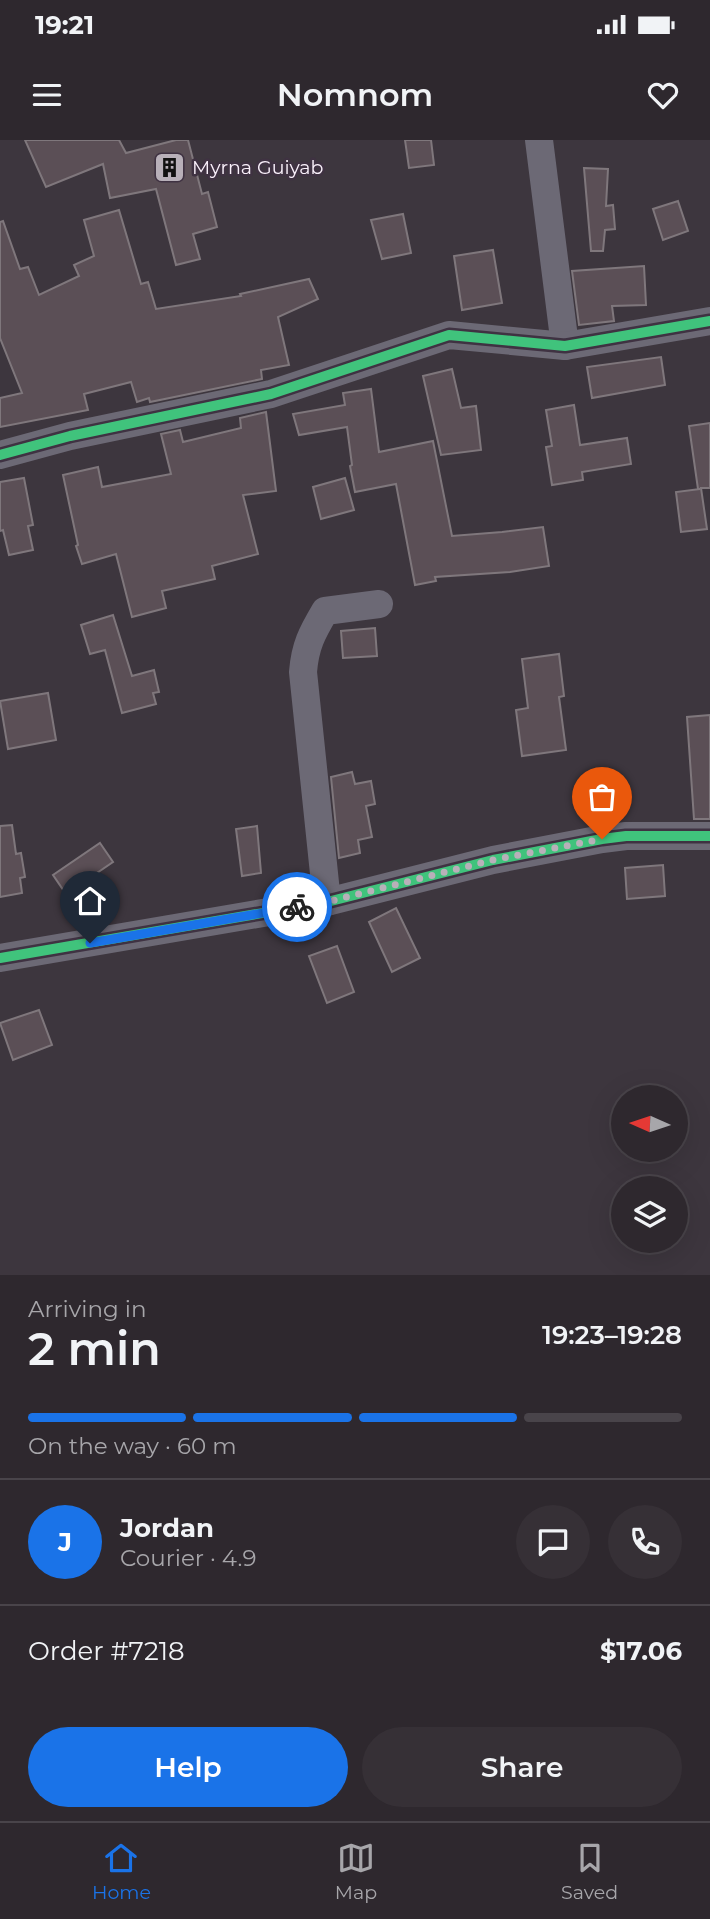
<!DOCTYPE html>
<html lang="en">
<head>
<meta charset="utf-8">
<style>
  :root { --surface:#2e282e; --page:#363036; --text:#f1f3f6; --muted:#a7a6aa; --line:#49444a; --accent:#1a73e8 }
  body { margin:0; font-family:Montserrat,sans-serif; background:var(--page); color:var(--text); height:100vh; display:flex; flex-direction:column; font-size:26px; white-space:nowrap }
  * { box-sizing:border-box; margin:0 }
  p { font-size:23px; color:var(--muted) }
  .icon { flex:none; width:38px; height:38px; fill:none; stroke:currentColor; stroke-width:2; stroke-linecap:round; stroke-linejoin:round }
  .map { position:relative; height:1135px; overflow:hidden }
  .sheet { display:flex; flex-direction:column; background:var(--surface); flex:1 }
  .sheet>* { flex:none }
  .needle { width:46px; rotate:273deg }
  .tools { position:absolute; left:611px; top:945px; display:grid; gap:14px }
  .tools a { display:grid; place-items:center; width:77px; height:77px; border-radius:50%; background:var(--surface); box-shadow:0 7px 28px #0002,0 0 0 2px var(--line); font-size:35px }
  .pin { position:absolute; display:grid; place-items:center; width:60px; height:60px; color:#fff; margin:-72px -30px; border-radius:50% 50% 50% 0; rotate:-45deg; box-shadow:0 0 7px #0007 }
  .pin .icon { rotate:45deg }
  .courier { position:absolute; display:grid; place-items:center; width:70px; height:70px; margin:-35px; border:5px solid #1a73e8; border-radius:50%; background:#fff; color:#222; box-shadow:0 2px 9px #0007 }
  .head em { font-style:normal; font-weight:600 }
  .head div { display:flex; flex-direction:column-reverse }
  .head { display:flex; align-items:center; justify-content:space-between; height:119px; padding:0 28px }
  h1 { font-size:46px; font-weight:600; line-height:52px }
  .bar { display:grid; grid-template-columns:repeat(4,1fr); gap:10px 7px; align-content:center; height:84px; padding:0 28px }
  .bar i { height:9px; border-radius:5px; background:var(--line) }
  .bar .current { background:var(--accent) }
  .bar p { grid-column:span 4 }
  .line { display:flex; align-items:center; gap:18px; padding:0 28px; border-top:2px solid var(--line) }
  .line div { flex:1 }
  .round { display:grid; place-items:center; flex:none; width:74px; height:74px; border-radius:37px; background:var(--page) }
  .cta { display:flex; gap:14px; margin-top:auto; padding:14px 28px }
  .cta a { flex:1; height:80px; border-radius:42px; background:var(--accent); color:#fff; font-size:28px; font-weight:600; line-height:80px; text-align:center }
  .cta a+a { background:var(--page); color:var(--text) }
  .status { display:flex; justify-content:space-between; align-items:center; height:49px; padding:0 35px; background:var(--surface); direction:ltr }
  .status svg { height:19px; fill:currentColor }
  header { display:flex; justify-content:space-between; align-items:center; height:91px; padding:0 28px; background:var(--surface); font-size:32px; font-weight:600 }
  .menu { display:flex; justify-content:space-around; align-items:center; height:98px; border-top:2px solid var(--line); background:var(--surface); font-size:19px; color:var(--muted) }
  .menu a { display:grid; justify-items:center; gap:4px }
  .menu .current { color:var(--accent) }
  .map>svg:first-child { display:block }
  .building { fill:#5b4f56; stroke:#7f777c; stroke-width:2 }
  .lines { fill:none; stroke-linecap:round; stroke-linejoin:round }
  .minor { stroke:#6c6975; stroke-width:28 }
  .cycleway-casing { stroke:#3f3242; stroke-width:15 }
  .cycleway { stroke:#40c37c; stroke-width:10 }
  .done { stroke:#b8b0b9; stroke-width:7; stroke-dasharray:0 12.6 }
  .route { stroke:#1a73e8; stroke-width:9 }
  .labels { text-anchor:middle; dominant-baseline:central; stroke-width:5; stroke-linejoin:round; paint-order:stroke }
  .poi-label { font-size:19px; fill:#faf1fb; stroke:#3f3242; text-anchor:start }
</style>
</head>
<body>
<div class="status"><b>19:21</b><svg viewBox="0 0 49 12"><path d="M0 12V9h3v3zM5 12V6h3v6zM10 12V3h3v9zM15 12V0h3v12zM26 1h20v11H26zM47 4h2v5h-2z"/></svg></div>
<header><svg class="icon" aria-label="menu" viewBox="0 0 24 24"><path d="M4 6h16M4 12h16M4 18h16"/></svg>Nomnom<svg class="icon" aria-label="heart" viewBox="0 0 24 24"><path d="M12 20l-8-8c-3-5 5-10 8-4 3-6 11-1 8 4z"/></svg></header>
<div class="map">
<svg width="710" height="1135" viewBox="0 0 710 1135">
  <rect width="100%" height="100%" fill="#3d363e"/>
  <g class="building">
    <path d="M25,0H119L126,13L176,0H188L202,54L208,52L217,87L193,94L200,119L176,125L156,49L110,58L103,24L46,47Z"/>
    <path d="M405,0H431L434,25L409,28Z"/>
    <path d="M584,28L608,29L606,66L613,65L615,89L605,90L603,111H591Z"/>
    <path d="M678,61L688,91L663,100L653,69Z"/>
    <path d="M119,70L141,144L148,142L156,169L241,156L240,154L309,139L318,159L278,177L289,225L261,230L262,239L150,262L149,258L137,262L131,242L84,254L88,270L0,287V258L22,253L0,198V82L3,81L20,129L28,127L39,155L79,136L74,125L94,116L84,80Z"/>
    <path d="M403,74L411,113L382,119L371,80Z"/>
    <path d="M493,110L502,163L462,170L454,116Z"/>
    <path d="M644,126L646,165L612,166L614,181L579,185L572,131Z"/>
    <path d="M661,217L665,245L592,258L587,227Z"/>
    <path d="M452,229L461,268L476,266L481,310L441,315L423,236Z"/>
    <path d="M371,249L379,312L433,301L452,396L502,392L543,387L549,426L510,432L435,437L436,441L415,445L396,344L355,352L350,326L352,325L347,287L299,295L293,274L345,265L343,253Z"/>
    <path d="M574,265L580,305L627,298L631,324L582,332L583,340L552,345L546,307L552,306L546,270Z"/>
    <path d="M266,272L276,351L243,355L258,414L212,426L215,439L162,451L166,468L132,477L116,414L82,424L76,406L78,405L63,335L98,327L102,347L171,334L161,294L180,290L183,302L241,288L240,278Z"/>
    <path d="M710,283V348H701L707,389L681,392L676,352L700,349H698L689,286Z"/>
    <path d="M24,338L33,385L28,386L33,410L9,415L3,390L0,391V342Z"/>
    <path d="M345,338L354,370L321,379L313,347Z"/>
    <path d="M113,475L132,536L154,530L159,552L153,553L156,564L122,573L105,510L90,514L81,485Z"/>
    <path d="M375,488L377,516L343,518L341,491Z"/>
    <path d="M559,514L564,556L559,557L566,610L522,616L516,570L528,568L522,519Z"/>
    <path d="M48,553L56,600L8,609L0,561Z"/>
    <path d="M710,575V679H694L687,577Z"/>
    <path d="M352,632L355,644L371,641L375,664L366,666L372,697L358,700L360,713L339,718L331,637Z"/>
    <path d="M12,685L16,714L21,713L25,737L20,738L22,753L0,757V686Z"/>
    <path d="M257,686L261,733L242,736L236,689Z"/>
    <path d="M100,703L113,722L66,754L53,735Z"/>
    <path d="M663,725L665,756L627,759L625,728Z"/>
    <path d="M396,768L420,818L392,832L369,782Z"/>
    <path d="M337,806L354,852L327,863L309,816Z"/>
    <path d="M39,870L52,905L13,920L0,883Z"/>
  </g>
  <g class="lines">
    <g class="minor">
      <path d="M539,0L565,206"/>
      <path d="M0,315L70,296L271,254L449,195L565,206L710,181"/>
      <path d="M327,762L303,532C305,506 312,493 325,471L379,464"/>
      <path d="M0,818L327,762L493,720L602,699L626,696H710"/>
    </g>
    <defs>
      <g id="cycleway">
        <path d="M0,315L70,296L271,254L449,195L565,206L710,181"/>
        <path d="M0,818L327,762L493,720L602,699L626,696H710"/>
      </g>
    </defs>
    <use href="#cycleway" class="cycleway-casing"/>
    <use href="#cycleway" class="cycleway"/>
  </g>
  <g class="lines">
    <path class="done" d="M297,767L327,762L493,720L602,699"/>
    <path class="route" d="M90,803L297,767"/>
  </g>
  <defs>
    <symbol id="building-square" viewBox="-11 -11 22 22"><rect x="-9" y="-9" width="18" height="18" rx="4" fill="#b8b0b9" stroke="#3f3242"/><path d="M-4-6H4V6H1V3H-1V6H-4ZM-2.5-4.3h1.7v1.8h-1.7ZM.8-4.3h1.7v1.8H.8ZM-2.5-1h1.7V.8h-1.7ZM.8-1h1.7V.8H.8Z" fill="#111"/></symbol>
  </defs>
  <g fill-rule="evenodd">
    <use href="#building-square" x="152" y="10" width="35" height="35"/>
  </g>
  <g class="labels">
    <g class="poi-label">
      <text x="192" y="27">Myrna Guiyab</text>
    </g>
  </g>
</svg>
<div class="tools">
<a><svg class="needle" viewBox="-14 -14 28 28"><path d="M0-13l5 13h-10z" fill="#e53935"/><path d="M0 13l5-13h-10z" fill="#a7a6aa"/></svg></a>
<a><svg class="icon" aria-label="layers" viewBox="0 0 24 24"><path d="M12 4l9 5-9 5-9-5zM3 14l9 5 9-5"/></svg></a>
</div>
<div class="pin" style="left:602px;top:699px;background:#ea580c"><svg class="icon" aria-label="bag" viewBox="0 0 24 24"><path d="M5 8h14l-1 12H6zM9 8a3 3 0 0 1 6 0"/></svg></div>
<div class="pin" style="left:90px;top:803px;background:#1f2937"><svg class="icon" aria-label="home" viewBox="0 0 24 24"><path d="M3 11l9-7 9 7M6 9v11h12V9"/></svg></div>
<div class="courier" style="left:297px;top:767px"><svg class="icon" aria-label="bike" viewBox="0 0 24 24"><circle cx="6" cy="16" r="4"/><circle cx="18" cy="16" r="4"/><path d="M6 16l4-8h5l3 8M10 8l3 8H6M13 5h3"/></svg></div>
</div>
<section class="sheet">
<div class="head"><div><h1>2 min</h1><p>Arriving in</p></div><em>19:23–19:28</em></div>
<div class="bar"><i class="current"></i><i class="current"></i><i class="current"></i><i></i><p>On the way · 60 m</p></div>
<div class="line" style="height:126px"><b class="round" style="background:var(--accent);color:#fff">J</b><div><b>Jordan</b><p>Courier · 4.9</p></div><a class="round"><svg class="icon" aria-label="chat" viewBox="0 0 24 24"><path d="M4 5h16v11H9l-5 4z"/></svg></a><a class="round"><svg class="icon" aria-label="phone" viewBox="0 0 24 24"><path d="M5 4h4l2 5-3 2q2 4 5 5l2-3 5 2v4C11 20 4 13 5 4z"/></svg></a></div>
<div class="line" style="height:91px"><div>Order #7218</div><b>$17.06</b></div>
<div class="cta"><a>Help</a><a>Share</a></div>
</section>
<nav class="menu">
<a class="current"><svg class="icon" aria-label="home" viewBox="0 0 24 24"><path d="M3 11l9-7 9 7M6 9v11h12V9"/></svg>Home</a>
<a><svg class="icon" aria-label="map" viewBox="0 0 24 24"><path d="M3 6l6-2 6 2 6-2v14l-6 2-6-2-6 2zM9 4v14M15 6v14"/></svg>Map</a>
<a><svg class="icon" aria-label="saved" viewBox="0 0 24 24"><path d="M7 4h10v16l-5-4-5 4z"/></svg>Saved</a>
</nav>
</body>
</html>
